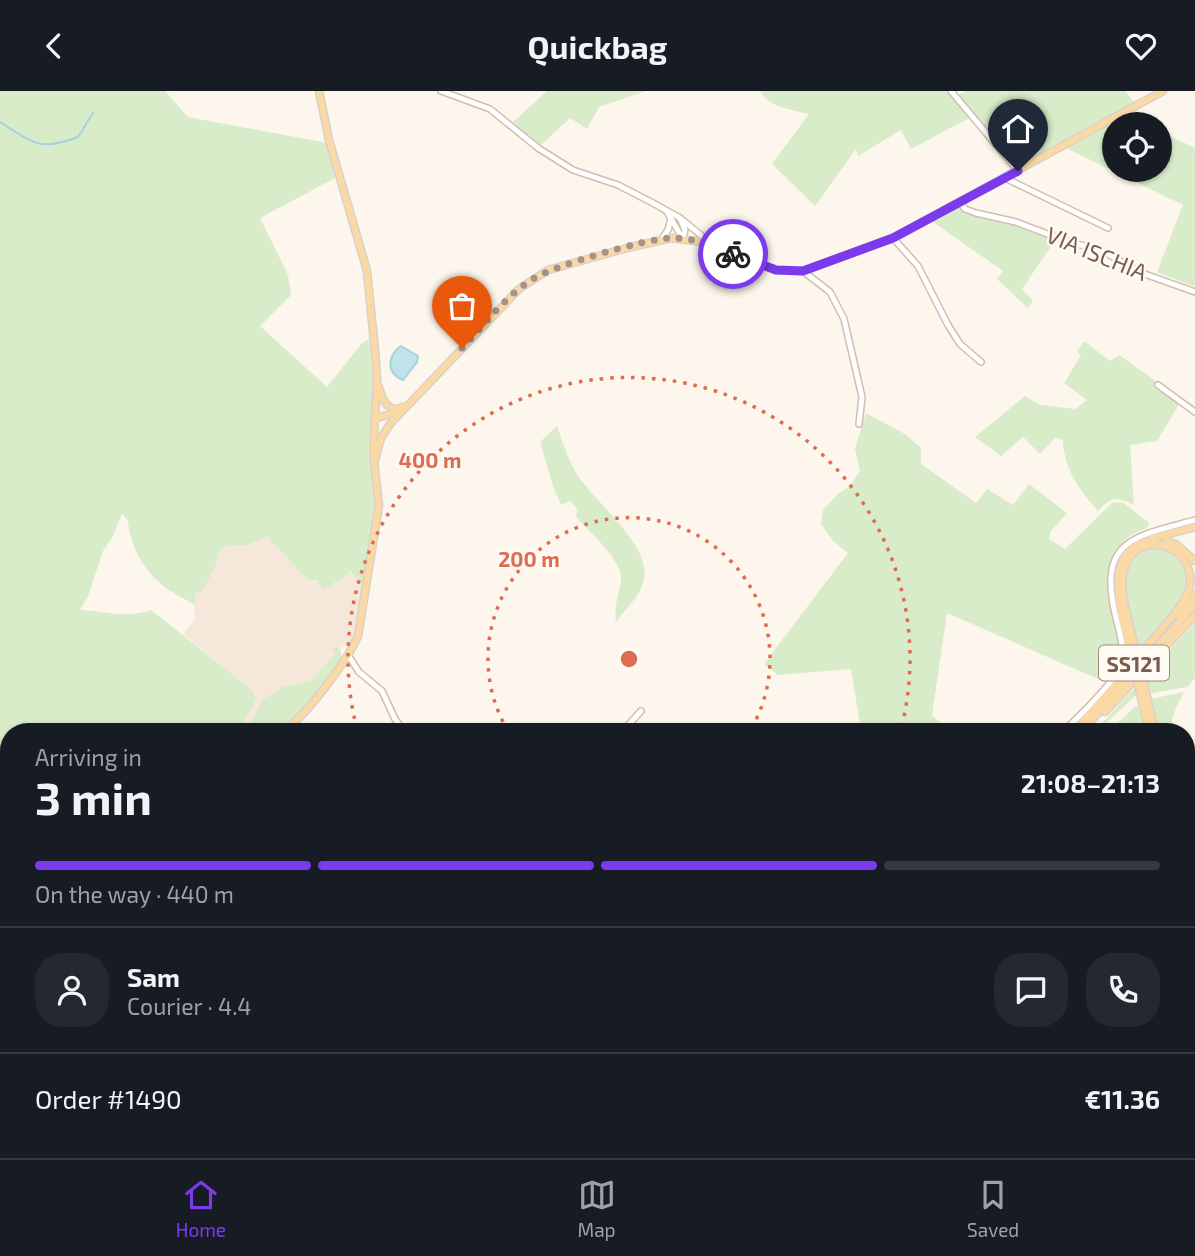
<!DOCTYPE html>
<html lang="en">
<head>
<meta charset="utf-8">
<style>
  :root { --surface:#171b24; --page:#242831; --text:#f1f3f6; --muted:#9ea1a6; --line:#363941; --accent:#7c3aed }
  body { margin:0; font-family:"Exo 2",sans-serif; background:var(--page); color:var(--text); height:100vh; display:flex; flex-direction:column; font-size:26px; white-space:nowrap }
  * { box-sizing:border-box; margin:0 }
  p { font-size:23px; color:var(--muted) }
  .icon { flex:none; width:38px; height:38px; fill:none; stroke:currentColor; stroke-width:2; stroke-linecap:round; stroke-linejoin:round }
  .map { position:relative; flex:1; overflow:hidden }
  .drawer { position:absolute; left:0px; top:632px; width:1195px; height:436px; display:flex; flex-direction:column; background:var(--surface); border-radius:28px 28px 0 0; box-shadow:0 2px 5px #0004 }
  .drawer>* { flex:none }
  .tools { position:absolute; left:1102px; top:21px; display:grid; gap:14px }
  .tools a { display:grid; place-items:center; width:70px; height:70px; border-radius:50%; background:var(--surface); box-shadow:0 2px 5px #0004; font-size:35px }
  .pin { position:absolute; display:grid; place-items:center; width:60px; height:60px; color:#fff; margin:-72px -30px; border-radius:50% 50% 50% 0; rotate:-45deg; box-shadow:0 0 7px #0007 }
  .pin .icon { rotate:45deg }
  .courier { position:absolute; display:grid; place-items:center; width:70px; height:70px; margin:-35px; border:5px solid #7c3aed; border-radius:50%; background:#fff; color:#222; box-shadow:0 2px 9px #0007 }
  .summary em { font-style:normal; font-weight:700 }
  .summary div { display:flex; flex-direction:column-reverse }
  .summary { display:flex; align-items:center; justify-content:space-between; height:119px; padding:0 35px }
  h1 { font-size:46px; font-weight:700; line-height:52px }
  .bar { display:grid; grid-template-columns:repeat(4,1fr); gap:10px 7px; align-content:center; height:84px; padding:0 35px }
  .bar i { height:9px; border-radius:5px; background:var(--line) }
  .bar .on { background:var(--accent) }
  .bar p { grid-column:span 4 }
  .line { display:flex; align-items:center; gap:18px; padding:0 35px; border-top:2px solid var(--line) }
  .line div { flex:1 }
  .round { display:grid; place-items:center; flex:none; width:74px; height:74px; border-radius:28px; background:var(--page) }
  header { display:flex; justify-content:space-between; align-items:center; height:91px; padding:0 35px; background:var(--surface); font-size:32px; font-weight:700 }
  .tabs { display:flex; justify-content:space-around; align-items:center; height:98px; border-top:2px solid var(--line); background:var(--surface); font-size:19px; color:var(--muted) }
  .tabs a { display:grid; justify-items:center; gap:4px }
  .tabs .on { color:var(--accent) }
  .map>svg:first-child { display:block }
  .residential { fill:#f5e8da }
  .green { fill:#d8ecc9 }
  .water { fill:#bfe3e8; stroke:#a5d3da; stroke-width:2 }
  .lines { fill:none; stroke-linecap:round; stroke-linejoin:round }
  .stream { stroke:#a5d3da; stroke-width:2 }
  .minor-casing { stroke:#d1beb0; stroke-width:8 }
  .major-casing { stroke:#dad1cd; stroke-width:9 }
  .minor { stroke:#fff; stroke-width:5 }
  .major { stroke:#fbd9a5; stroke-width:6 }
  .major-bridge-casing { stroke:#dad1cd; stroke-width:9; stroke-linecap:butt }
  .major-bridge { stroke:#fbd9a5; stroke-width:6 }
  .done { stroke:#a89285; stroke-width:7; stroke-dasharray:0 12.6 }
  .route { stroke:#7c3aed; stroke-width:9 }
  .ring { fill:none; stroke:#dc6d51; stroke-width:3.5; stroke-dasharray:3.5 7 }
  .labels { text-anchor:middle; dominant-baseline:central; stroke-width:5; stroke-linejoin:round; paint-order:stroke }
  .shield { fill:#fffaf3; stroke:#a28b7f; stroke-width:2 }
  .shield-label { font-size:21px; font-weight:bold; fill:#7a5c4d }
  .street-label { font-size:23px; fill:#7a5c4d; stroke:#fffaf3 }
  .centre { fill:#dc6d51; stroke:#fffaf3; stroke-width:3.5 }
  .ring-label { font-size:21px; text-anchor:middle; font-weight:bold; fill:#dc6d51; stroke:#fffaf3; stroke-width:5; stroke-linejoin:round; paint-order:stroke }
</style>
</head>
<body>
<header><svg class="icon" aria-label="back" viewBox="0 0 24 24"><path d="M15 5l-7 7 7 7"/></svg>Quickbag<svg class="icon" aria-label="heart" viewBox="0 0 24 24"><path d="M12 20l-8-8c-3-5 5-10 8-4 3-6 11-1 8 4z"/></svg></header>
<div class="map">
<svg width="1195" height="1067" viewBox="0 0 1195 1067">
  <rect width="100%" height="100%" fill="#fdf6ec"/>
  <g class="residential">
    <path d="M267,446L309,490L333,491L342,488L352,480L364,496L356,542L351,553L343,555L340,559L338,557L332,558L335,564L310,590L282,596L263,608L246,640H239L257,607L255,602L183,543L194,529L195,500L214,479L219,458L229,454H247Z"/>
    <path d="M9,692V765L0,770V694Z"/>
  </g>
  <g class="green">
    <path d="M0,0H165L188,26L327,52L337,86L260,127L288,184L291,204L260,235L327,296L362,252L369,248L373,292L368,364L375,410L364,496L351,480L342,488L334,491L333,496L323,498L316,489L309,490L267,446L247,454H229L220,458L214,479L200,503L195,501V514C184,507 170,501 161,493C143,478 129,452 128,429L122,423L112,447L103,460L88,505L80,519C105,520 127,528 151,519L252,599L257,607L239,640H9V692L0,694Z"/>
    <path d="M547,0H646L599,16L587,38L570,27L540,55L513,31Z"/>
    <path d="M760,0H949L971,26L911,58L901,39L858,65L856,58L815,115L772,73L809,23C793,19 767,16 760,0Z"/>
    <path d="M965,0H1125L1135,12L1017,75L958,4Z"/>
    <path d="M1128,25L1145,33H1115V79H1160V40L1195,57V196L1157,181L1183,114L1066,57Z"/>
    <path d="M960,116L965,122L1020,134L1056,148L1022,198L1033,210L1028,217L997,188L1003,180L933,131Z"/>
    <path d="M1084,250L1110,270L1119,264L1157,291L1154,296L1179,313L1157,350L1130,354L1134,414C1117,405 1110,406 1098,420C1079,399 1064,378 1063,349L1055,347L1040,363L1023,346L1001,365L975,346L1025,305L1040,314L1075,318L1087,309L1064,292L1081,264L1077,261Z"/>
    <path d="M866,322L905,343L921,357V373L976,412L987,398L1013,414L1029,393L1067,422L1051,440L1049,448L1065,458L1113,411L1124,412L1149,432L1147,437C1130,443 1120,450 1112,467C1094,505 1129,541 1117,573C1114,580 1109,586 1105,591L947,522L932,624L950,640H861L851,578L778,584L764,573L848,462L833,450L821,433L823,419L840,401L848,397L860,380L855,358Z"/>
    <path d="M557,335C562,349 567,366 575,380C592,410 650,451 644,487C641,507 625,516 616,532C614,510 619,507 621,488C623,470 588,439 576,426L577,418L571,410L561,414L553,395L540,351Z"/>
    <path d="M1152,455L1174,460L1187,477L1188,494L1175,517L1139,559C1132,526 1108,470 1152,455Z"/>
    <path d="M1195,531V587L1187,596L1135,605L1098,640H1095Z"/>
    <path d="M335,556L340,559L342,566C332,581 294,635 279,640C270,643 255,640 246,640L263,608L282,596L310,590L335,564L332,558Z"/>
    <path d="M1184,601L1175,619L1169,640H1157L1150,608Z"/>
    <path d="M1137,614L1139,616L1145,640H1109Z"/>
    <path d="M1187,658L1195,663V725L1187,712Z"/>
    <path d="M1187,735L1195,744V815L1187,810Z"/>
    <path d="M103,1059H176L178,1067H106Z"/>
  </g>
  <path class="water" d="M401,255L418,265L417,271L403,289C386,282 387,265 401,255Z"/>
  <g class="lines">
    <path class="stream" d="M0,31C34,52 38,61 78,46L93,22"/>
    <defs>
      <g id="minor">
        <path d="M441,0L490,18L538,57L573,79L618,94L651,111L680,127L713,154"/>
        <path d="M951,0L1018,80"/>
        <path d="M1005,87L1108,137"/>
        <path d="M960,111L965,118L976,122L1016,131L1066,150L1103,160L1139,181L1195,201"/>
        <path d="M667,121L683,148"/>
        <path d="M680,127L685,139L683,148"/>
        <path d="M893,147L918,175L948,234L960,253L981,271"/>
        <path d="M662,148L668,139L671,128"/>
        <path d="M803,180L830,201L844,228L862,306L859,333"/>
        <path d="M1158,294L1195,321"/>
        <path d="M348,564L359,581L382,600L395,628L404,640"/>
        <path d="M623,640L641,620"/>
        <path d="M1064,640C1077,627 1116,590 1121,575C1125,558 1120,543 1116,527C1097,449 1132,446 1195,429"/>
        <path d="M1186,983L1195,988"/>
        <path d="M0,1019L9,1021"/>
        <path d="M201,1059L204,1067"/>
        <path d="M247,1059L249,1067"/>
        <path d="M795,1059L809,1067"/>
        <path d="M897,1059L906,1067"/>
        <path d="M915,1059L911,1063L916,1067"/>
        <path d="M992,1059L995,1061"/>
        <path d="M515,1067L533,1059"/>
        <path d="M654,1067L667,1059"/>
        <path d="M899,1067L906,1059"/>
      </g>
      <g id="major">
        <path d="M378,294C382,305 384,318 398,318"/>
        <path d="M374,328L394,322L402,316"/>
        <path d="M374,372L381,347L390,333L519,198L548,179L627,157L671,147L703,151L776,179L803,180L893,147L1163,0"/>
        <path d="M1150,448L1195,436"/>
        <path d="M1166,450L1176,453L1195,470"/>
        <path d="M1178,524L1195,504"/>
        <path d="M1132,568C1124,531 1095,455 1155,449"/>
        <path d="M1130,577C1145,553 1184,520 1190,495C1195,449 1130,436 1123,484C1119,505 1132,541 1137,563"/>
        <path d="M1143,615L1149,640"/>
        <path d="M1149,615L1155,640"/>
        <path d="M1105,621L1195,524"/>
        <path d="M284,640C308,622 346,572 358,545L379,414L373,362L377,289L375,260L367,180L329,49L319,0"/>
        <path d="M1074,640L1133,574"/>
        <path d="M1082,640L1195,513"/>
        <path d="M1186,720L1195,731"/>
        <path d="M1186,730L1195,740"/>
        <path d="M0,773L9,769"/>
        <path d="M533,1067L547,1059"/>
        <path d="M545,1067L559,1059"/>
        <path d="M599,1067V1059"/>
      </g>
    </defs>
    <use href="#minor" class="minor-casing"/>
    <use href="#major" class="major-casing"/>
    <use href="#minor" class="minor"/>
    <use href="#major" class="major"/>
    <defs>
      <g id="major-bridge">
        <path d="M1137,563L1149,615"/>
        <path d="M1132,568L1143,615"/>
      </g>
    </defs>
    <use href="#major-bridge" class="major-bridge-casing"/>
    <use href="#major-bridge" class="major-bridge"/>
  </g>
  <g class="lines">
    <path class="done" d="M462,257C484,234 505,206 531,189C552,175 645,148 670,147C692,146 713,155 733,163"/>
    <path class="route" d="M733,163L776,179L803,180L893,147L1018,80"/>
  </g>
  <g class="ring">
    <path d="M508 640A141 141 0 1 1 750 640"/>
    <path d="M357 638A281 281 0 1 1 901 638"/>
  </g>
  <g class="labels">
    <rect class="shield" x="1099" y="554.5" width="70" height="35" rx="5"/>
    <g class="shield-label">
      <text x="1134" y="572">SS121</text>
    </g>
    <g class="street-label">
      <text transform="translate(1097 162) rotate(22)">VIA ISCHIA</text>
    </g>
  </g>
  <circle cx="629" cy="568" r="10" class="centre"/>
  <g class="ring-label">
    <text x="430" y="377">400 m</text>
    <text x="529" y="476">200 m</text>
  </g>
</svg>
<div class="tools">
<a><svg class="icon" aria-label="locate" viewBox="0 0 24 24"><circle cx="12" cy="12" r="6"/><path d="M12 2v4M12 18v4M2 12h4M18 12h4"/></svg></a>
</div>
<div class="pin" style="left:462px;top:257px;background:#ea580c"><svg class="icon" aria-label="bag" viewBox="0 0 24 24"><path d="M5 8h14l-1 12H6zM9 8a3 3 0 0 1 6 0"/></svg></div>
<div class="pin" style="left:1018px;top:80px;background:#1f2937"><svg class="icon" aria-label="home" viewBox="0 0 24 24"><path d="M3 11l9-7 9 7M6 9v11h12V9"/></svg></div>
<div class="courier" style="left:733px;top:163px"><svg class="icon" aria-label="bike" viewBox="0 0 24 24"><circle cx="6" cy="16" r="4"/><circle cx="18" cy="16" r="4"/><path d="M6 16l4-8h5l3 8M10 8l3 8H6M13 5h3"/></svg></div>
<section class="drawer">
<div class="summary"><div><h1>3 min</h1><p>Arriving in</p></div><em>21:08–21:13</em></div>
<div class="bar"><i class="on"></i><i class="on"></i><i class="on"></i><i></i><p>On the way · 440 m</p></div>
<div class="line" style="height:126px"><a class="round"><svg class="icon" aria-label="person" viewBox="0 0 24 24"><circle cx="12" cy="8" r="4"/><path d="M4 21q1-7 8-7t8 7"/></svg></a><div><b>Sam</b><p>Courier · 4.4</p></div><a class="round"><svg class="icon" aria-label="chat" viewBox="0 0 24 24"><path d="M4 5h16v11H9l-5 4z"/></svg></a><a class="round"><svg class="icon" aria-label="phone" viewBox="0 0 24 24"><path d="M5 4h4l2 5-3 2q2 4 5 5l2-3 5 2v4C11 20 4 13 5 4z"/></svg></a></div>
<div class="line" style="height:91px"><div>Order #1490</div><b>€11.36</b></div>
</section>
</div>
<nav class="tabs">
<a class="on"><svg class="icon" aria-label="home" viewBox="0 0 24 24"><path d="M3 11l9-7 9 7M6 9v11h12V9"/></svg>Home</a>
<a><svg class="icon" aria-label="map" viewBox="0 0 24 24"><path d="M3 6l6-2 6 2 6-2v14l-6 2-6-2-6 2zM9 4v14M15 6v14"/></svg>Map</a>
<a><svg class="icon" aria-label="saved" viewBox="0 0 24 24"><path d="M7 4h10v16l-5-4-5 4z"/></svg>Saved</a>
</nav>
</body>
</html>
